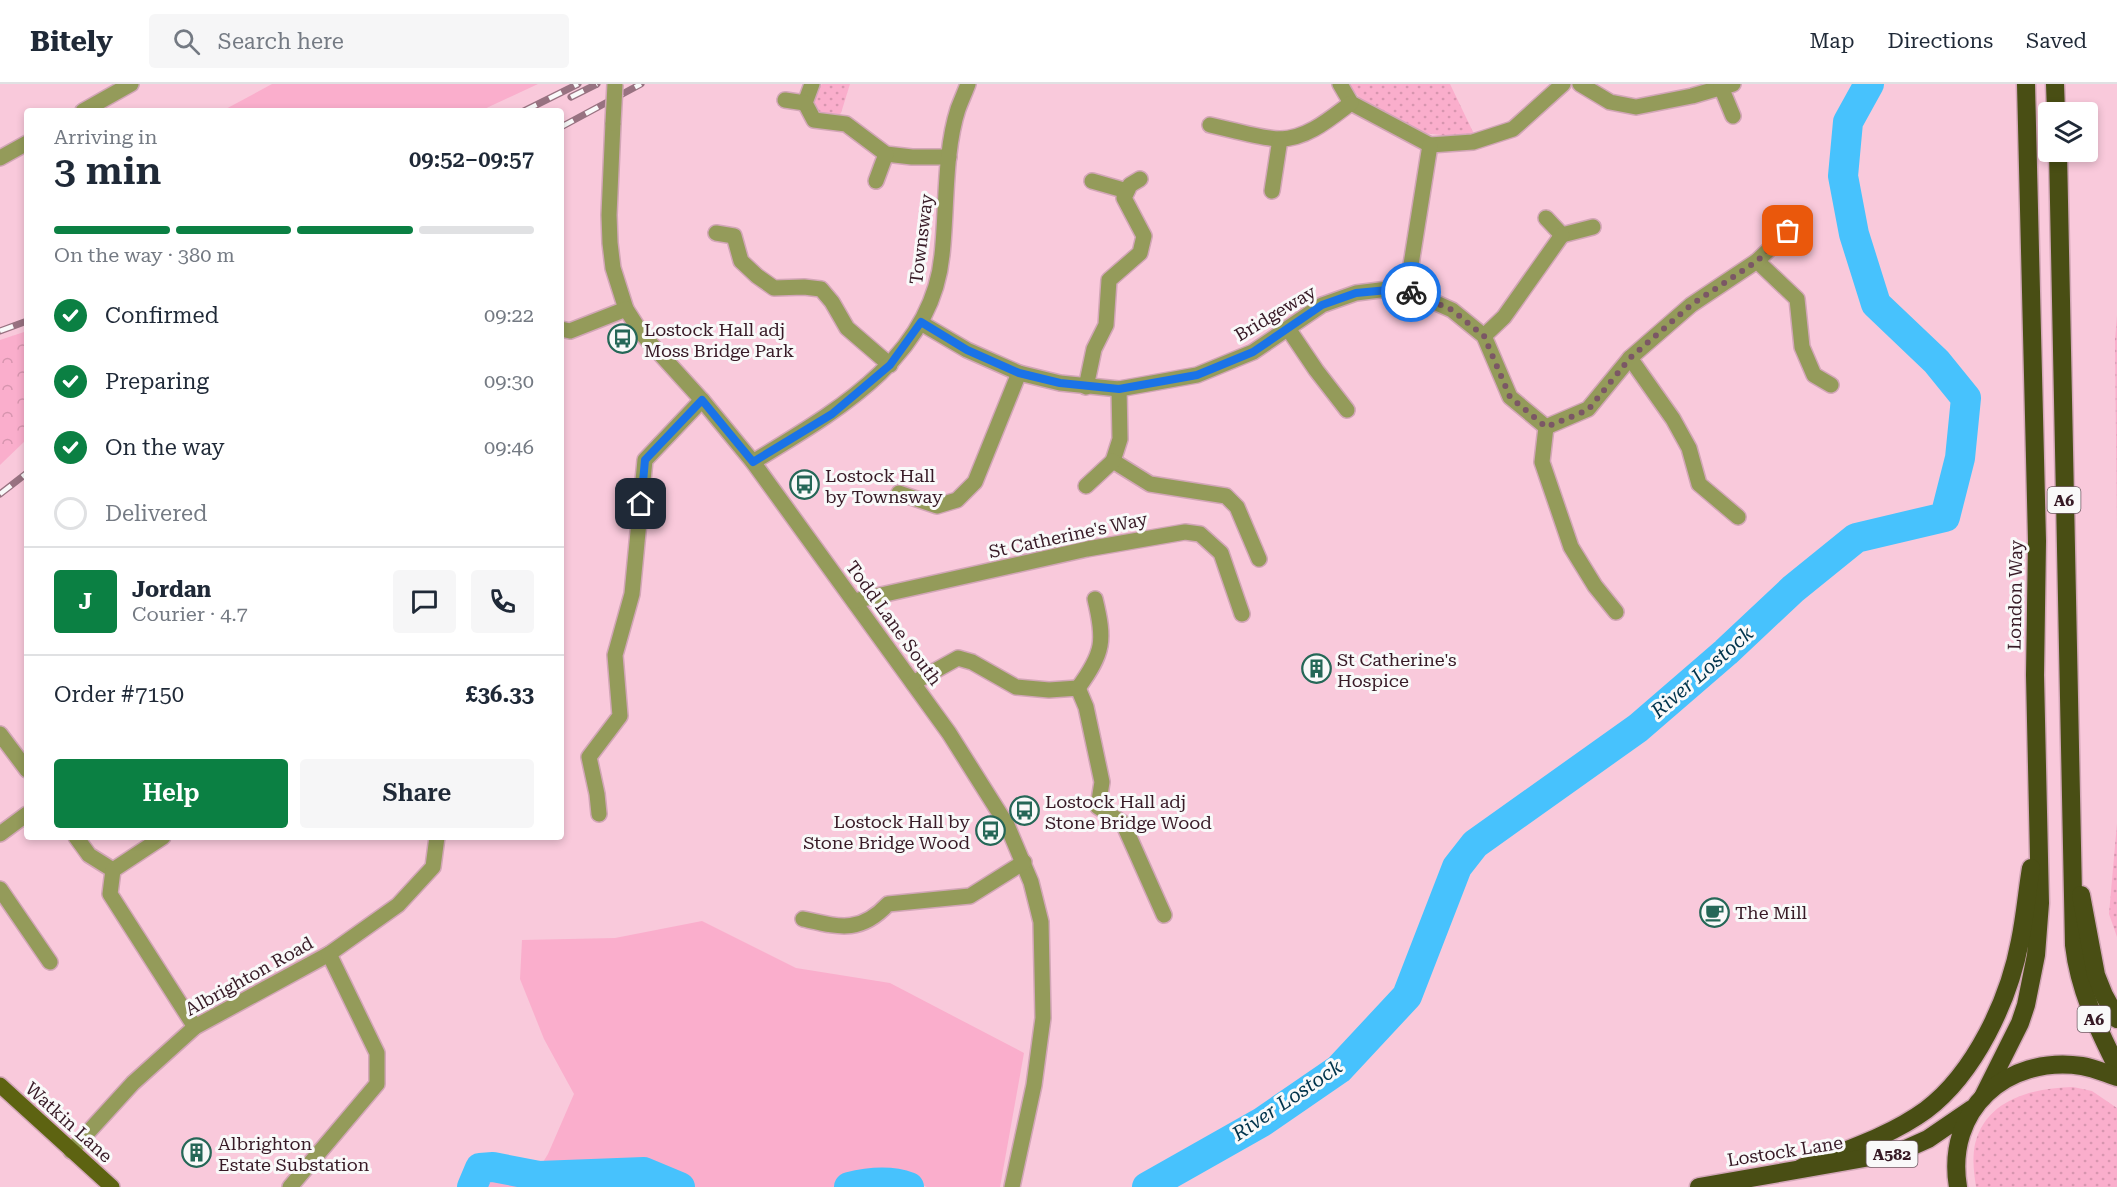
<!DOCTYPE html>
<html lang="en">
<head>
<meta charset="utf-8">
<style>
  :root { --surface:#fff; --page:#f6f6f7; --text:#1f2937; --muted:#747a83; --line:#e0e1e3; --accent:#0b8043 }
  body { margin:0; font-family:"Roboto Serif",serif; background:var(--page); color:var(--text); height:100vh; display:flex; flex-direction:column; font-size:22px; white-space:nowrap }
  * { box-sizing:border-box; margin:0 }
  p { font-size:20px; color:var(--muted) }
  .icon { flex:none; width:33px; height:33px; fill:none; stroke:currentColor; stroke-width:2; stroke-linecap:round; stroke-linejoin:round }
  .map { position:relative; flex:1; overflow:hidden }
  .drawer { position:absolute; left:24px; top:24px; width:540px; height:732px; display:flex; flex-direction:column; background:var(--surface); border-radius:6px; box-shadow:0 3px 9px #0003 }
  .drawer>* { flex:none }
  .tools { position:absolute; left:2038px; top:18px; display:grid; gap:12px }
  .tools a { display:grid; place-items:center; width:60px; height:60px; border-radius:6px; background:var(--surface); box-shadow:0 3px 9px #0003; font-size:30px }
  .pin { position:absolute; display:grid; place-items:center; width:51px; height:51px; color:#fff; margin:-26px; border-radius:12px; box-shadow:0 3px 9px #0006 }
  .courier { position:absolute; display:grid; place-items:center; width:60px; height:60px; margin:-30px; border:4px solid #1a73e8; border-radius:50%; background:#fff; color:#222; box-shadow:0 2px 8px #0007 }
  .headline em { font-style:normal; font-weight:600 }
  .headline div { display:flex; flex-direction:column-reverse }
  .headline { display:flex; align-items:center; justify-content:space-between; height:102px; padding:0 30px }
  h1 { font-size:39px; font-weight:600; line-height:45px }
  .bar { display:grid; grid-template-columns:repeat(4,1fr); gap:9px 6px; align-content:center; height:72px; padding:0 30px }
  .bar i { height:8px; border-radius:4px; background:var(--line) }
  .bar .on { background:var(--accent) }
  .bar p { grid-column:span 4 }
  .line { display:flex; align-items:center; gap:15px; padding:0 30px; border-top:2px solid var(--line) }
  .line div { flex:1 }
  .round { display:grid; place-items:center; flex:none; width:63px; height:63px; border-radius:6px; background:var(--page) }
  ol { padding:0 30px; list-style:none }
  li { display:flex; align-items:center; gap:18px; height:66px }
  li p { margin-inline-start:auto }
  li .icon { padding:6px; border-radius:50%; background:var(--accent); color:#fff; stroke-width:4 }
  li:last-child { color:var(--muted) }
  li i { width:33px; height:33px; border:3px solid var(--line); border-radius:50% }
  .primary-button { display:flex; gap:12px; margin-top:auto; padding:12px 30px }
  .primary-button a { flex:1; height:69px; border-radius:6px; background:var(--accent); color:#fff; font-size:24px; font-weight:600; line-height:69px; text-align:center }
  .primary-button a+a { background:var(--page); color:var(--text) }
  header { display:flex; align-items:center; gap:36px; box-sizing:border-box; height:84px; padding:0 30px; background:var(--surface); border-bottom:2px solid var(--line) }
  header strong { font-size:28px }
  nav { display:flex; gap:33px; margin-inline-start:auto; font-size:21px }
  .search { width:420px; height:54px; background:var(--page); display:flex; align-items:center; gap:15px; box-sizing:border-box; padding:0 21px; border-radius:6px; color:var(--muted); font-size:22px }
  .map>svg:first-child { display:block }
  .grass { fill:url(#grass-dots) }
  .forest { fill:url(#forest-crowns) }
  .park { fill:#faaecc }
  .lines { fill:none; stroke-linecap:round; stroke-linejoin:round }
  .river { stroke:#47c2fd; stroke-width:30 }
  .minor-casing { stroke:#d2a6b7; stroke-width:18 }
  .major-casing { stroke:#d2a6b7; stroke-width:18 }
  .highway-casing { stroke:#d2a6b7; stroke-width:21 }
  .minor { stroke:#949b5a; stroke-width:15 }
  .major { stroke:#5d6311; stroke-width:15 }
  .highway { stroke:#494e14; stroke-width:18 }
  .rail-casing { stroke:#987281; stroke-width:7 }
  .rail { stroke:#f9f9f9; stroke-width:4.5; stroke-dasharray:14; stroke-linecap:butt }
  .minor-bridge-casing { stroke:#d2a6b7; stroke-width:18; stroke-linecap:butt }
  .minor-bridge { stroke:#949b5a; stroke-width:15 }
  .done { stroke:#7b5765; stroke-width:6; stroke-dasharray:0 10.8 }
  .route { stroke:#1a73e8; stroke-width:8 }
  .labels { text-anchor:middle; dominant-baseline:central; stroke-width:6; stroke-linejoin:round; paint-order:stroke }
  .shield { fill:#f9f9f9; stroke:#715d65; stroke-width:1.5 }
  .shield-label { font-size:16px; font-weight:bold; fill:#371a26 }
  .street-label { font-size:18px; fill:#371a26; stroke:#f9f9f9 }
  .poi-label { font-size:18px; fill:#371a26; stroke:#f9f9f9; text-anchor:start }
  .water-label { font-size:20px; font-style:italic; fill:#00344c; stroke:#f9f9f9 }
</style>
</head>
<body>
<header>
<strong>Bitely</strong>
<div class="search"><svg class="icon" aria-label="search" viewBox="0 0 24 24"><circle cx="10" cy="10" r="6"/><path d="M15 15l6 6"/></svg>Search here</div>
<nav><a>Map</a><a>Directions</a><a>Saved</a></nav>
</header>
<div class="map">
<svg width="2117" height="1103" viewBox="0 0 2117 1103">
  <defs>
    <pattern id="grass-dots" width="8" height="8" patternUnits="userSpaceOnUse" patternTransform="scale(1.5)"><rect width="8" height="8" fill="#faaecc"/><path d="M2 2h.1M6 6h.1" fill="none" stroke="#d795af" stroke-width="1.8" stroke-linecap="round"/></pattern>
    <pattern id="forest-crowns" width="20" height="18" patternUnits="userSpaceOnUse" patternTransform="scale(1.5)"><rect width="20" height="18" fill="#faaecc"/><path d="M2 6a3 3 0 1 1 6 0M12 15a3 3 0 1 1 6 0" fill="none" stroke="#d795af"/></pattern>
  </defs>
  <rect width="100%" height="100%" fill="#f9c9db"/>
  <g class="grass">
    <path d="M822,0H850L841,29L836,34C815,34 811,25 814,6Z"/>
    <path d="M1348,0H1450L1474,50L1451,52L1422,49L1363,18Z"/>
    <path d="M2117,231V447L2115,256Z"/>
    <path d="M2117,739V853L2109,830Z"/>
    <path d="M2073,1003L2092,1007L2117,1024V1103H1976C1974,1089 1972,1075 1975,1060C1986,1015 2033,1004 2073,1003Z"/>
  </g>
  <path class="forest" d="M27,247V355L0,381V256Z"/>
  <g class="park">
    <path d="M272,0H538L480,27H222Z"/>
    <path d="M702,837L796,884L890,899L1024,969L1000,1103H927L905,1095L879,1089L847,1095L848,1103H483L481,1099L487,1090L532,1096L548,1070L574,1010L544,955L520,895L522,856L615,854Z"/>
  </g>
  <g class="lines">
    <g class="river">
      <path d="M472,1103L480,1084L493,1083L539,1092L644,1088L680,1103"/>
      <path d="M849,1103C869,1098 890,1096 909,1103"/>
      <path d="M1147,1103L1262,1038L1339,985L1407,912L1457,783L1475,760L1638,644L1726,568L1793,505L1856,454L1945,433L1960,374L1966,314L1936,277L1876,220L1854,150L1843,92L1848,38L1869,0"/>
    </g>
    <defs>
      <g id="minor">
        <path d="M812,0L805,19L814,36L846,40L886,70L912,73H949"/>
        <path d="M1340,0L1351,19L1430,61L1473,58L1513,45L1563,0"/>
        <path d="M1580,0L1610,18L1636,23L1692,12L1733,0"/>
        <path d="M1721,3L1733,32"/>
        <path d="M785,16L805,19"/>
        <path d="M83,27L131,0"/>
        <path d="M613,39L609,131L610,159L613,184L626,225L642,250L702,316L753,378L949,649L1007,741L1031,798L1041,838L1043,934L1034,1001L1012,1103"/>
        <path d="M1210,41C1229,45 1262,55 1280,55C1307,55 1331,34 1351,19"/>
        <path d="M0,74L27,59"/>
        <path d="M876,97L886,70"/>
        <path d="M1092,97L1127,107"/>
        <path d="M1272,107L1280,55"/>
        <path d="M1546,134L1562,151L1593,143"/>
        <path d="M716,149L734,152L741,177L757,192L774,204L804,203L821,205L832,218L847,244L890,281"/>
        <path d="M1757,177L1797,215L1802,263L1814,291L1831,301"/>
        <path d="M1407,206L1430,61"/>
        <path d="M921,239L967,266L1019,289L1060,299L1119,305L1197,291L1253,268L1322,221L1356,209L1388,205L1407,206L1452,226L1484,252L1510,313L1546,343L1588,325L1630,274L1691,221L1757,177L1804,132"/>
        <path d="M561,245L570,247L626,225"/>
        <path d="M1289,246L1316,286L1347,326"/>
        <path d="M1484,252L1504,233L1562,151"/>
        <path d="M1630,274L1673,335L1689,364L1699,400L1738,433"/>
        <path d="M1086,303L1094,265L1106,241L1109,196L1140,169L1144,152L1124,114L1130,101L1140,95"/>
        <path d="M1119,305L1120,355L1113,377L1150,400L1226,412L1237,423L1259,475"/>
        <path d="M1546,343L1542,378L1571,463L1595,502L1616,528"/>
        <path d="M753,378C833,329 932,275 942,171C947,126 944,68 958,25C961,17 965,8 968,0"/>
        <path d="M1086,402L1113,377"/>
        <path d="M899,409L937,422L957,416L975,398L1019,289"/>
        <path d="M854,517L1087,465L1185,448L1200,450L1221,469L1242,530"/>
        <path d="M913,599L958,574L972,578L1016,603L1049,606L1078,604L1086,623L1102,698L1098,723L1123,739L1164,831"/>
        <path d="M1078,604C1104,569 1105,556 1095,515"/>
        <path d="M0,650L27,686"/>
        <path d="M599,730L597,710L589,673L620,632L615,571L632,510L645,376L702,316"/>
        <path d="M0,750L27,730"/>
        <path d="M76,753L89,771L113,786"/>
        <path d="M163,753L113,786L110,810L195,943"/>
        <path d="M0,805L50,878"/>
        <path d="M803,835C839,843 860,850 888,820L970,812L1024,778"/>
        <path d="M71,1067L133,999L195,943L329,870L398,821L433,783L437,753"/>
        <path d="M290,1103L377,1000V969L329,870"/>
      </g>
      <path id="major" d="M0,1001L112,1103"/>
      <g id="highway">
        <path d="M2055,0L2056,28"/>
        <path d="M2058,68L2074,861C2079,905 2097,943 2117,983"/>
        <path d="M2081,811L2096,891L2104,911L2117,935"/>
        <path d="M1983,1013L2020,939L2026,921L2036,871L2040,819L2035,591L2037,457L2026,0"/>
        <path d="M1801,1084C1843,1067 1889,1053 1926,1026C1975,989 2009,916 2020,857C2025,833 2027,808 2031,784"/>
        <path d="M1699,1103L1899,1068L1928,1055L1972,1025"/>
        <path d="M1958,1103C1945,1026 2006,971 2082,982C2094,984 2105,989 2117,993"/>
      </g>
    </defs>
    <use href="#minor" class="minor-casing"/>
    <use href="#major" class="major-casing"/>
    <use href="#highway" class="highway-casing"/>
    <use href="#minor" class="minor"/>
    <use href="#major" class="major"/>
    <use href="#highway" class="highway"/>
    <defs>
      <g id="rail">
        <path d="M571,13L597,0"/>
        <path d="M524,27L578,0"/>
        <path d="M561,43L641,0"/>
        <path d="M0,247L27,237"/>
        <path d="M0,410L27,389"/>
      </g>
    </defs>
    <use href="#rail" class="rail-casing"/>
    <use href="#rail" class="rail"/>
    <defs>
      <path id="minor-bridge" d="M613,39L615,0"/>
    </defs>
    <use href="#minor-bridge" class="minor-bridge-casing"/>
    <use href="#minor-bridge" class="minor-bridge"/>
  </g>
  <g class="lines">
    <path class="done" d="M1411,208L1452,226L1484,252L1510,313L1546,343L1588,326L1630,274L1691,221L1757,177L1788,147"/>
    <path class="route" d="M641,420L645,376L702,316L753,378L832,330L890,281L921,238L967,266L1019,289L1060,299L1119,305L1197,291L1253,268L1322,221L1356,209L1388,206L1411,208"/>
  </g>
  <defs>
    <symbol id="bus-ring" viewBox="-11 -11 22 22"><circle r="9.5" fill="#f9f9f9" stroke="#256757" stroke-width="1.5"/><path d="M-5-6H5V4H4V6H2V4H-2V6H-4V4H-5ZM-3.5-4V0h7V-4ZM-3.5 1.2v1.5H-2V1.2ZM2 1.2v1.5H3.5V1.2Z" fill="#256757"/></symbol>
    <symbol id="building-ring" viewBox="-11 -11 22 22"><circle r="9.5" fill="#f9f9f9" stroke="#256757" stroke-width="1.5"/><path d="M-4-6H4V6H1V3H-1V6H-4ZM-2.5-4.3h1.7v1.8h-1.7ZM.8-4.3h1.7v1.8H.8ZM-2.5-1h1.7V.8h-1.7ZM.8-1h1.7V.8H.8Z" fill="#256757"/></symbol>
    <symbol id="cafe-ring" viewBox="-11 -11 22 22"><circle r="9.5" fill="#f9f9f9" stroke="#256757" stroke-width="1.5"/><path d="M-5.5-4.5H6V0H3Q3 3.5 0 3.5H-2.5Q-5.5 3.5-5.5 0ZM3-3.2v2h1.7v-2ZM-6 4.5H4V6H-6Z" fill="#256757"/></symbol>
  </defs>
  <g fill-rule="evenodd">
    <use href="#bus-ring" x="606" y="238" width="33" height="33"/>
    <use href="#bus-ring" x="788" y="384" width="33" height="33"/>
    <use href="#building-ring" x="1300" y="568" width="33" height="33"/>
    <use href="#bus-ring" x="1008" y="710" width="33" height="33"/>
    <use href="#bus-ring" x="974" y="730" width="33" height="33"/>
    <use href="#cafe-ring" x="1698" y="812" width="33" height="33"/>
    <use href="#building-ring" x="180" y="1052" width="33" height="33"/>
  </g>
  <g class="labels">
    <g class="shield">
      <rect x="2047.5" y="403" width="33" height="26" rx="4.5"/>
      <rect x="2077.5" y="922" width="33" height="26" rx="4.5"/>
      <rect x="1866.5" y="1057" width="51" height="26" rx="4.5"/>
    </g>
    <g class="shield-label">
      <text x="2064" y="416">A6</text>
      <text x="2094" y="935">A6</text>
      <text x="1892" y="1070">A582</text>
    </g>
    <g class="street-label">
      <text transform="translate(921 155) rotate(-83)">Townsway</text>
      <text transform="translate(1275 229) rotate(-31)">Bridgeway</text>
      <text transform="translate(1068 451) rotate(-12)">St Catherine's Way</text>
      <text transform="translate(2015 511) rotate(-89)">London Way</text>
      <text transform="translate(894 539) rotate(54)">Todd Lane South</text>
      <text transform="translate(249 892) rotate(-29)">Albrighton Road</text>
      <text transform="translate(69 1038) rotate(42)">Watkin Lane</text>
      <text transform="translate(1785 1067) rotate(-9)">Lostock Lane</text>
    </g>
    <g class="poi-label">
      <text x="644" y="245">Lostock Hall adj<tspan x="644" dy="21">Moss Bridge Park</tspan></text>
      <text x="825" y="391">Lostock Hall<tspan x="825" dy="21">by Townsway</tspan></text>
      <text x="1337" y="575">St Catherine's<tspan x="1337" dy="21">Hospice</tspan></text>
      <text x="1045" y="717">Lostock Hall adj<tspan x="1045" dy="21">Stone Bridge Wood</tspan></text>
      <text x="970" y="737" text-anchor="end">Lostock Hall by<tspan x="970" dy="21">Stone Bridge Wood</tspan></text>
      <text x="1735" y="828">The Mill</text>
      <text x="218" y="1059">Albrighton<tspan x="218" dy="21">Estate Substation</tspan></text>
    </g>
    <g class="water-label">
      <text transform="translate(1702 588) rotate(-41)">River Lostock</text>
      <text transform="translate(1287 1016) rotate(-34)">River Lostock</text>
    </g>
  </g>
</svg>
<div class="tools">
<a><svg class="icon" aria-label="layers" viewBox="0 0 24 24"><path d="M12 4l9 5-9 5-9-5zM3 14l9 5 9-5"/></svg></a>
</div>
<div class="pin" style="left:1788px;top:147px;background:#ea580c"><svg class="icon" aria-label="bag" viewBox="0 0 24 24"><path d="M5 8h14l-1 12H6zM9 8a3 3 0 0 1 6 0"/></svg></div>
<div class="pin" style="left:641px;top:420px;background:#1f2937"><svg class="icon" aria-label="home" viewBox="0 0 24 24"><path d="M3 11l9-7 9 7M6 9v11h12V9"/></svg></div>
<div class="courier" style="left:1411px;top:208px"><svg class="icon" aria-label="bike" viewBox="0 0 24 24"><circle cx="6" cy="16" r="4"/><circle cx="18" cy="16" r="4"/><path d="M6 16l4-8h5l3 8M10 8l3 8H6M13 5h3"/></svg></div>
<section class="drawer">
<div class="headline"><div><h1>3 min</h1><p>Arriving in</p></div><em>09:52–09:57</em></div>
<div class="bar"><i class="on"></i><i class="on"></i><i class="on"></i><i></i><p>On the way · 380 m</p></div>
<ol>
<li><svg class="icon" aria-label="check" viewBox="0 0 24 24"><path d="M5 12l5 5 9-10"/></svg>Confirmed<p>09:22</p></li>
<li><svg class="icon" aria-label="check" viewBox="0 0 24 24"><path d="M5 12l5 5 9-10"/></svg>Preparing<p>09:30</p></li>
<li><svg class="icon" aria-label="check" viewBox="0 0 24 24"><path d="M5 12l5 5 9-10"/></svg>On the way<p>09:46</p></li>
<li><i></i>Delivered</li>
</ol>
<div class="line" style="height:108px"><b class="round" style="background:var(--accent);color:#fff">J</b><div><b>Jordan</b><p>Courier · 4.7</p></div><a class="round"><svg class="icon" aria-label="chat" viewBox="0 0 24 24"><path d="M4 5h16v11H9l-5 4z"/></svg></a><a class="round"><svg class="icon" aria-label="phone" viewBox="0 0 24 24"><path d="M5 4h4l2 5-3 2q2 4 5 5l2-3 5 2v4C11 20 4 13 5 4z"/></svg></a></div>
<div class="line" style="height:78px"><div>Order #7150</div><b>£36.33</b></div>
<div class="primary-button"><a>Help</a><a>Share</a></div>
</section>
</div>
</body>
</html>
